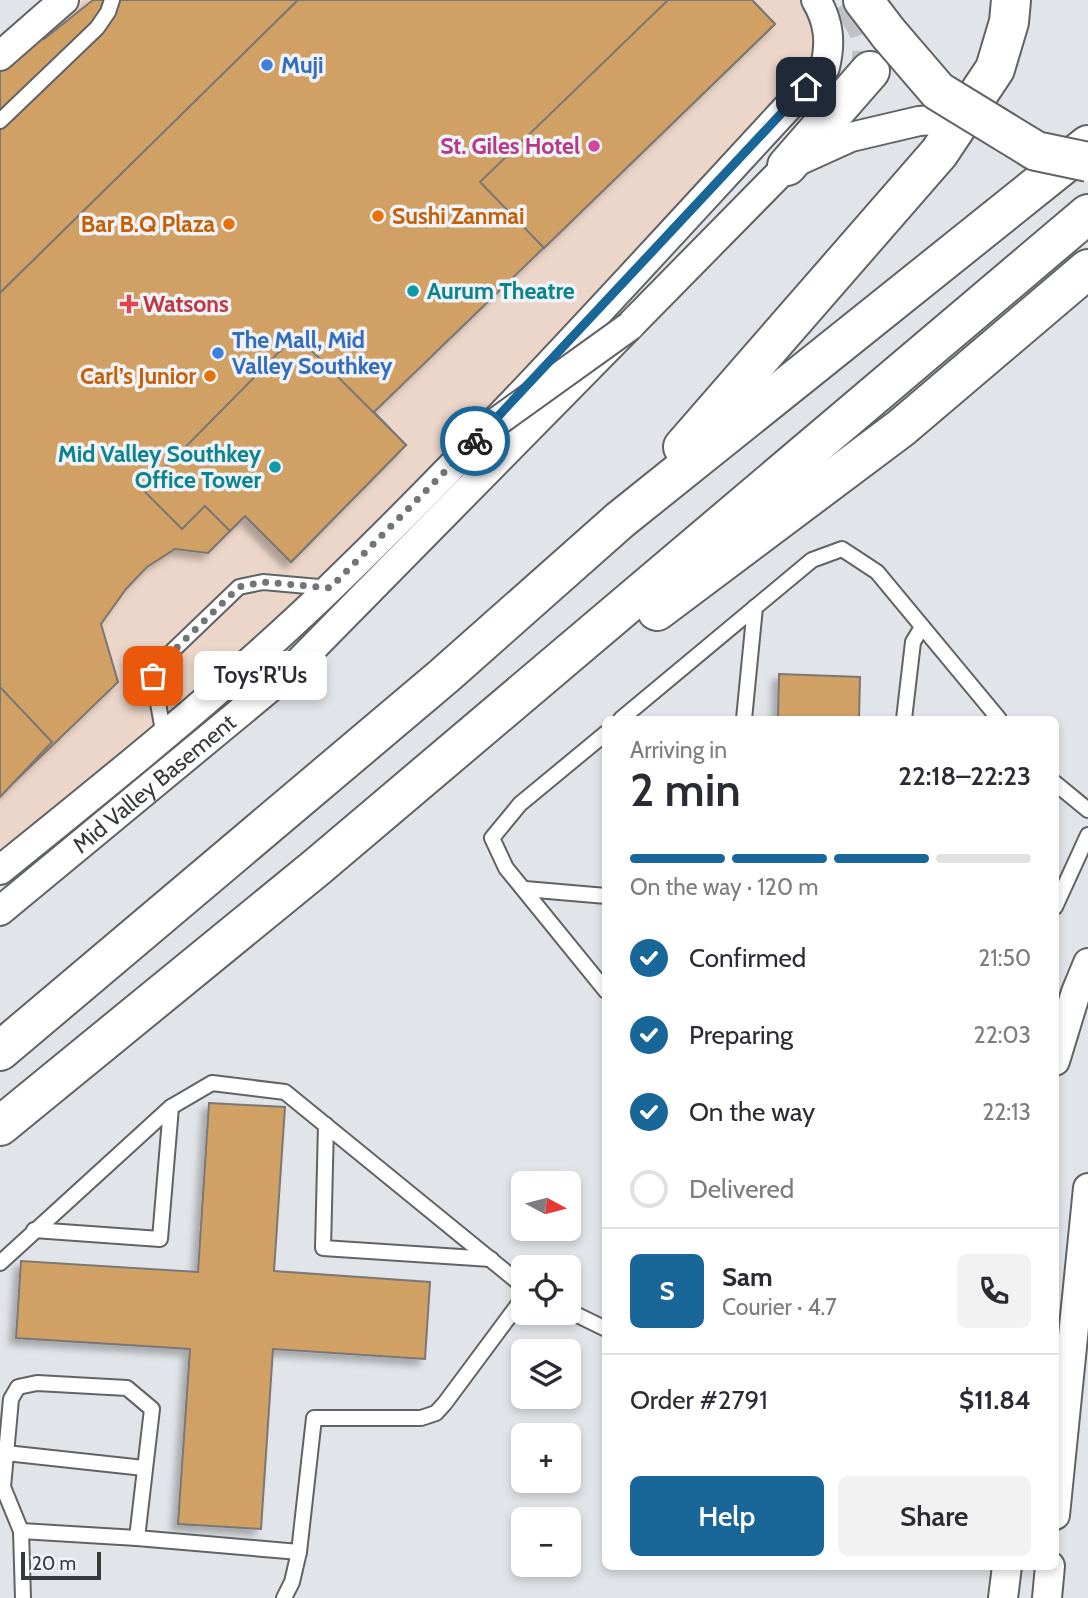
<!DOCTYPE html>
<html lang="en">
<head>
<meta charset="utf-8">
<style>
  :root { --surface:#fff; --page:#f2f2f3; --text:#2b2b33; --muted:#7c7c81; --line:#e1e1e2; --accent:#196698 }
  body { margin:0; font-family:Cabin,sans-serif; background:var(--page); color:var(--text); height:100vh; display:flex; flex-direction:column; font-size:26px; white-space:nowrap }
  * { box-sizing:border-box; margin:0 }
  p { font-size:23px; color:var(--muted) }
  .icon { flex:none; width:38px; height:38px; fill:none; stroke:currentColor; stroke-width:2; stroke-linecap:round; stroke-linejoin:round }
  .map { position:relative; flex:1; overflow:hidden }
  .details { position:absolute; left:602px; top:716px; width:457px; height:854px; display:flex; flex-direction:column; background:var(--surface); border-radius:10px; box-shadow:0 4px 10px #0003 }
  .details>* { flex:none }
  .needle { width:46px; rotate:97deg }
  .fabs { position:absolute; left:511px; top:1171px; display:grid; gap:14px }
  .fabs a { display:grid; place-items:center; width:70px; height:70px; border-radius:10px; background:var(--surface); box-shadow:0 4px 10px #0003; font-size:35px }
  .scale { position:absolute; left:21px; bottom:18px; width:80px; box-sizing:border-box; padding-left:7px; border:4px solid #37393a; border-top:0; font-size:19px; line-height:24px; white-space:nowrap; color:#37393a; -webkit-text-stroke:5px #eff2f6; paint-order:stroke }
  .pin { position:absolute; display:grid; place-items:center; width:60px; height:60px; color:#fff; margin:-30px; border-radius:14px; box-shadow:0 4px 10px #0006 }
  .courier { position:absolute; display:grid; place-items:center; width:70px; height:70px; margin:-35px; border:5px solid #196698; border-radius:50%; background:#fff; color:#222; box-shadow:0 2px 9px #0007 }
  .bubble { position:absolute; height:49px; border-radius:10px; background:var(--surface); box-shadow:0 4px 10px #0003; font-size:23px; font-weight:600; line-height:49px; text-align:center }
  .overview em { font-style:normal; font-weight:600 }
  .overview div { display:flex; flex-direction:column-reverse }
  .overview { display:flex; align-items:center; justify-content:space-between; height:119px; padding:0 28px }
  h1 { font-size:46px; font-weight:600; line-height:52px }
  .bar { display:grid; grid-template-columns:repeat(4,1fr); gap:10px 7px; align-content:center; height:84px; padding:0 28px }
  .bar i { height:9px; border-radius:5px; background:var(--line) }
  .bar .on { background:var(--accent) }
  .bar p { grid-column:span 4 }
  .line { display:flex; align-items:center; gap:18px; padding:0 28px; border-top:2px solid var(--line) }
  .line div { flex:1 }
  .round { display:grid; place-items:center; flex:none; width:74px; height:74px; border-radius:10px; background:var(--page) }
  ol { padding:0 28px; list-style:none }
  li { display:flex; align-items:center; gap:21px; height:77px }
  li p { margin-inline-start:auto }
  li .icon { padding:7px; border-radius:50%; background:var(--accent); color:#fff; stroke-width:4 }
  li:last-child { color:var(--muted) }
  li i { width:38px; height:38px; border:4px solid var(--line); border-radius:50% }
  .button { display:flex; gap:14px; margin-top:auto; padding:14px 28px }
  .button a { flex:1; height:80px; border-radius:10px; background:var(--accent); color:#fff; font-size:28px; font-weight:600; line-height:80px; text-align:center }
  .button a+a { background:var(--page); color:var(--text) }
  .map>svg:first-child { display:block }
  .commercial { fill:#ecd6c9 }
  .building { fill:#d1a065; stroke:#7a7774; stroke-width:2; filter:url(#shadow) }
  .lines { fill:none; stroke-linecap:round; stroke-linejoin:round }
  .motorway-tunnel { stroke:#bfc3c6; stroke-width:38; stroke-dasharray:38 19; stroke-linecap:butt }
  .service-casing { stroke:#606366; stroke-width:18 }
  .minor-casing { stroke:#606366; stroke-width:32 }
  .motorway-casing { stroke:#606366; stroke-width:42 }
  .service { stroke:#fff; stroke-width:14 }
  .minor { stroke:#fff; stroke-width:28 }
  .motorway { stroke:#fff; stroke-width:38 }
  .minor-bridge-casing { stroke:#606366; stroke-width:32; stroke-linecap:butt }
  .motorway-bridge-casing { stroke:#606366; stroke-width:42; stroke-linecap:butt }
  .minor-bridge { stroke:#fff; stroke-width:28 }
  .motorway-bridge { stroke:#fff; stroke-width:38 }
  .done { stroke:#727577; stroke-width:7; stroke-dasharray:0 12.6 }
  .route { stroke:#196698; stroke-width:9 }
  .shop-dot { fill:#3f7fe0; stroke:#eff2f6; stroke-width:2.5 }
  .hotel-dot { fill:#d1479c; stroke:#eff2f6; stroke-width:2.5 }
  .food-dot { fill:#e8710a; stroke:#eff2f6; stroke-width:2.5 }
  .culture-dot { fill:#0f9aa8; stroke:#eff2f6; stroke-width:2.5 }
  .health-dot { fill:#e0444e; stroke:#eff2f6; stroke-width:2.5 }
  .labels { text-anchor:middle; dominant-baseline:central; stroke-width:7; stroke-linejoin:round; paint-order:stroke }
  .shop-label { font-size:23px; font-weight:bold; fill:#366cbe; stroke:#eff2f6; text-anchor:start }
  .hotel-label { font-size:23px; font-weight:bold; fill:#b23c85; stroke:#eff2f6; text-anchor:end }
  .food-label { font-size:23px; font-weight:bold; fill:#c56008; stroke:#eff2f6; text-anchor:end }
  .culture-label { font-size:23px; font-weight:bold; fill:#0d838f; stroke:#eff2f6; text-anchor:start }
  .health-label { font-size:23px; font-weight:bold; fill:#be3a42; stroke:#eff2f6; text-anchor:start }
  .street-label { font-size:23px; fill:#37393a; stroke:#eff2f6 }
</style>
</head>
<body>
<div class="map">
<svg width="1088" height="1598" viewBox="0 0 1088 1598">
  <defs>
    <filter id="shadow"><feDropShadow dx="-6" dy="6" stdDeviation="3.5" flood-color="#0004"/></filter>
  </defs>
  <rect width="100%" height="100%" fill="#e1e5e9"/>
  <path class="commercial" d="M82,0H804L814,17L817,60L347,557L148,738L0,856V70Z"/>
  <g class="building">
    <path d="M93,0H298L0,293V67L39,33L44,39Z"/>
    <path d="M298,0H752L775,24L374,412L406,445L291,562L245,516L208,553L175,549L147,567L126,589L101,624L118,682L0,796V293Z"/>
    <path d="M668,0H752L775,24L544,248L480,182Z"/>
    <path d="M296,335L406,445L291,562L245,516L230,531L205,506L182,529L143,490Z"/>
    <path d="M779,674L860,677L859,719H778Z"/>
    <path d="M0,687L52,742L0,797Z"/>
    <path d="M209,1103L285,1107L274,1271L430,1282L425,1359L273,1349L261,1529L178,1524L190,1349L16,1338L21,1261L198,1272Z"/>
  </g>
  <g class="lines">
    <path class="motorway-tunnel" d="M849,0C870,29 874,34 870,71"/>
    <defs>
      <g id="service">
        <path d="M0,121L97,28L108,12L112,0"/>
        <path d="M621,719L812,560L842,549L877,572L999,719"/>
        <path d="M744,719L755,607"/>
        <path d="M904,719L913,642L922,627"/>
        <path d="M606,733L520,804L492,838L506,868L606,991"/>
        <path d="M164,736L153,676L165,658L239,587L263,582L330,588"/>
        <path d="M1055,783L1088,810"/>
        <path d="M525,889L606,896"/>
        <path d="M1055,907L1088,835"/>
        <path d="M326,1125L323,1248L491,1259"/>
        <path d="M34,1230L160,1239L171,1107"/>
        <path d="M0,1263L171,1107L212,1083L285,1092L523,1286"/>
        <path d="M569,1311L606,1329"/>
        <path d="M6,1453L144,1468"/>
        <path d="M21,1531L137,1538"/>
        <path d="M23,1598L21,1531L3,1487L11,1399L18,1387L37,1383L127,1388L152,1409L137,1538L299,1552"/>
        <path d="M284,1598L292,1582L299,1552L314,1418H421L436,1413L445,1403L523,1298"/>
      </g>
      <g id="minor">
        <path d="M0,56L64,0"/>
        <path d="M0,870C113,779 226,688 330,588C502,422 662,242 825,67C831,42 829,22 816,0"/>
        <path id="s1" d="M0,911L289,672L787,166L851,137L919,121L963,118"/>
        <path d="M1055,1061L1076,992L1088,963"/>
        <path d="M1055,1515L1088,1188"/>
        <path d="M1003,1598L1007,1566"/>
        <path d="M1047,1598L1050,1566"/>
      </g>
      <g id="motorway">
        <path d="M863,0L889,34"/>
        <path d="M787,166L870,71"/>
        <path d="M683,447L939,153L995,69L1009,22L1011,0"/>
        <path d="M657,611L901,428L1088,269"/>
        <path d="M0,1051L444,676L620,520L1088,145"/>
        <path d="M0,1126L317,867L1088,214"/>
      </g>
    </defs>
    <use href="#service" class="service-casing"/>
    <use href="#minor" class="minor-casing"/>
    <use href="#motorway" class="motorway-casing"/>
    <use href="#service" class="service"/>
    <use href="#minor" class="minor"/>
    <use href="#motorway" class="motorway"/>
    <defs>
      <path id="minor-bridge" d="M488,428L630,326"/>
      <path id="motorway-bridge" d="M889,34L938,91L1036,151L1088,162"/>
    </defs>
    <use href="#minor-bridge" class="minor-bridge-casing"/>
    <use href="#motorway-bridge" class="motorway-bridge-casing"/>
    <use href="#minor-bridge" class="minor-bridge"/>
    <use href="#motorway-bridge" class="motorway-bridge"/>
  </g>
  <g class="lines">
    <path class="done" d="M153,676L165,659L239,587L263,582L330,588L475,441"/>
    <path class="route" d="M475,441L806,87"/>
  </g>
  <g class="shop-dot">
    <circle cx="267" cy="65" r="7"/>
    <circle cx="218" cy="353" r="7"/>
  </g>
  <circle class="hotel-dot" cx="594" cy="146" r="7"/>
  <g class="food-dot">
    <circle cx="378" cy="216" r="7"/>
    <circle cx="229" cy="224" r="7"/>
    <circle cx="210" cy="376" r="7"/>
  </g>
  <g class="culture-dot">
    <circle cx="413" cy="291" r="7"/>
    <circle cx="275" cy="467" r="7"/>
  </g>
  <path class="health-dot" d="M125.5 293.5h7v7h7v7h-7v7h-7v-7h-7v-7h7z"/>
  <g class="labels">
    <g class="shop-label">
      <text x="281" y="65">Muji</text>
      <text x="232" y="340">The Mall, Mid<tspan x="232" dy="26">Valley Southkey</tspan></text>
    </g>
    <g class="hotel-label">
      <text x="580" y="146">St. Giles Hotel</text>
    </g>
    <g class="food-label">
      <text x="392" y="216" text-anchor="start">Sushi Zanmai</text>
      <text x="215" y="224">Bar B.Q Plaza</text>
      <text x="196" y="376">Carl’s Junior</text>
    </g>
    <g class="culture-label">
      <text x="427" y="291">Aurum Theatre</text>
      <text x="261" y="454" text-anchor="end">Mid Valley Southkey<tspan x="261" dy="26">Office Tower</tspan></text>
    </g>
    <g class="health-label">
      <text x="143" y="304">Watsons</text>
    </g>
    <g class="street-label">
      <text stroke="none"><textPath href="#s1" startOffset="200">Mid Valley Basement</textPath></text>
    </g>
  </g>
</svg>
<div class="fabs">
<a><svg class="needle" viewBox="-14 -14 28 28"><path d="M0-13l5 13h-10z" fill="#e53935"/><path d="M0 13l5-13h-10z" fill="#7c7c81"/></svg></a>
<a><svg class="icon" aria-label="locate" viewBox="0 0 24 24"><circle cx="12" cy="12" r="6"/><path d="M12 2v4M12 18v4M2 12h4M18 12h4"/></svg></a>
<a><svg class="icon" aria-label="layers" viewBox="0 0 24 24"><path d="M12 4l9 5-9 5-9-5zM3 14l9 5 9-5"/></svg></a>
<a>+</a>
<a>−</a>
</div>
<div class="scale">20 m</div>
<div class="pin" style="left:153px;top:676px;background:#ea580c"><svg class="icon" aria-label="bag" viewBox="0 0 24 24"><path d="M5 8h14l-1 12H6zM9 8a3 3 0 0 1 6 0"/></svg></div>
<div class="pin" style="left:806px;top:87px;background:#1f2937"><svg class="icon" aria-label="home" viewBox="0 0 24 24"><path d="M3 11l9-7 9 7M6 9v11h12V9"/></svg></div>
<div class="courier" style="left:475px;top:441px"><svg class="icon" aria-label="bike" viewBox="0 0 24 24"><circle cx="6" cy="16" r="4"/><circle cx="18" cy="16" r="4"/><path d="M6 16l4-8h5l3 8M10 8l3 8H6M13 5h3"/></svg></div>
<div class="bubble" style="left:194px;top:651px;width:133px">Toys'R'Us</div>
<section class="details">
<div class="overview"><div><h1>2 min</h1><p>Arriving in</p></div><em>22:18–22:23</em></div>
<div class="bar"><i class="on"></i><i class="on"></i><i class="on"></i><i></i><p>On the way · 120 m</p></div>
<ol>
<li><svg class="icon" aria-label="check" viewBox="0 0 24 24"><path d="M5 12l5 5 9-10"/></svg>Confirmed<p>21:50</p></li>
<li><svg class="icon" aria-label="check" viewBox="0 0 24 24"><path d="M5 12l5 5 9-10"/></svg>Preparing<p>22:03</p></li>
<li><svg class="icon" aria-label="check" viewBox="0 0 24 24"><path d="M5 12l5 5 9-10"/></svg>On the way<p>22:13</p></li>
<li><i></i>Delivered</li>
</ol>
<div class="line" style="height:126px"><b class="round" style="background:var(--accent);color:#fff">S</b><div><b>Sam</b><p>Courier · 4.7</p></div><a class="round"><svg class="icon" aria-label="phone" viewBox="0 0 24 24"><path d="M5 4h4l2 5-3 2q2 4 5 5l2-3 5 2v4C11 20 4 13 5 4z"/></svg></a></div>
<div class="line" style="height:91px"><div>Order #2791</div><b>$11.84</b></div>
<div class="button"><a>Help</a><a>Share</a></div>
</section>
</div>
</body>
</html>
